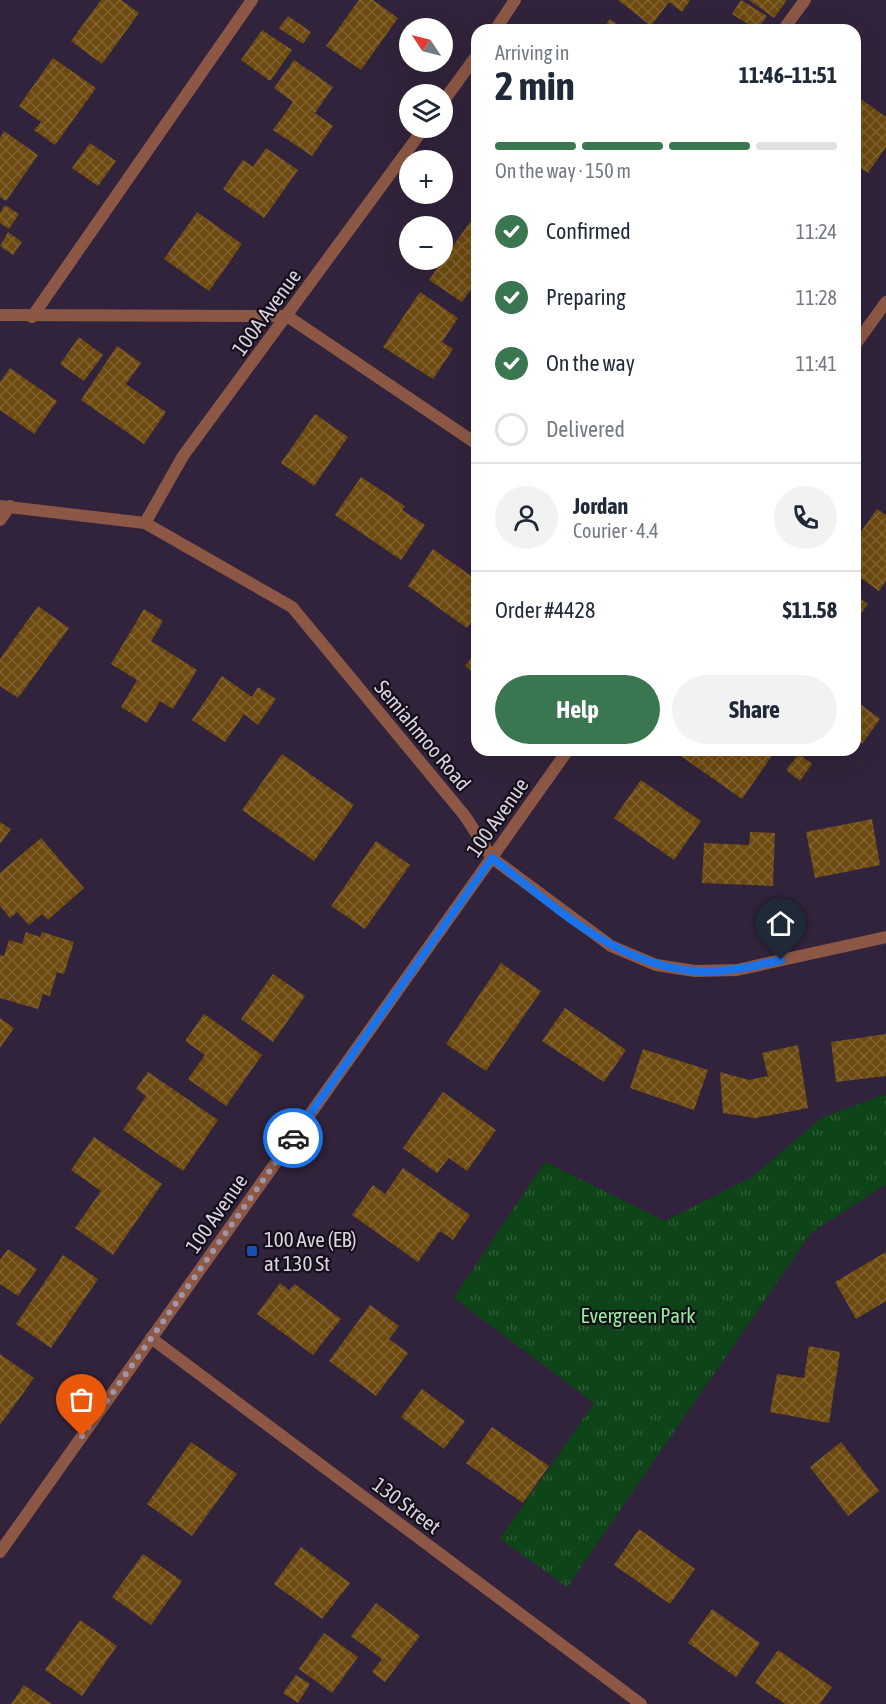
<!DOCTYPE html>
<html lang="en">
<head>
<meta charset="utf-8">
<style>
  :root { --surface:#fff; --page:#f2f2f3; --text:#1f2937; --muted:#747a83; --line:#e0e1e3; --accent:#3a7650 }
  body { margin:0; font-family:"Asap Condensed",sans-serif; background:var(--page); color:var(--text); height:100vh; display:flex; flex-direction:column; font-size:22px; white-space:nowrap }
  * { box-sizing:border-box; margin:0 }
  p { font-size:20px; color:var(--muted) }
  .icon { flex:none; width:33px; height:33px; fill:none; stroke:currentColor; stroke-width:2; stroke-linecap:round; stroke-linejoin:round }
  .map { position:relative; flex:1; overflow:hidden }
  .drawer { position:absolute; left:471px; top:24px; width:390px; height:732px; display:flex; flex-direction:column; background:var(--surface); border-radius:18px; box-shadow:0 6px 24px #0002 }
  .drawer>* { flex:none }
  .needle { width:39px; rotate:305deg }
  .buttons { position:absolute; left:399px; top:18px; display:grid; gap:12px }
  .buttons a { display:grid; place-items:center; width:54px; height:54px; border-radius:50%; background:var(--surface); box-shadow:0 6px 24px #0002; font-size:30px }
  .pin { position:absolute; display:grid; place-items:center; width:51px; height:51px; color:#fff; margin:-62px -26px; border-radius:50% 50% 50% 0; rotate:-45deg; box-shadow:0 0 6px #0007 }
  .pin .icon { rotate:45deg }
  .courier { position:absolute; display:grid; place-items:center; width:60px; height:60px; margin:-30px; border:4px solid #1a73e8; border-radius:50%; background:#fff; color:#222; box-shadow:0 2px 8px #0007 }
  .head em { font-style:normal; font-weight:700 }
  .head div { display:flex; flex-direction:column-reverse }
  .head { display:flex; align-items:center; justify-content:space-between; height:102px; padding:0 24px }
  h1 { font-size:39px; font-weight:700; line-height:45px }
  .bar { display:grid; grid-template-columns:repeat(4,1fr); gap:9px 6px; align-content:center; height:72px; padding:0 24px }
  .bar i { height:8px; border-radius:4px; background:var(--line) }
  .bar .current { background:var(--accent) }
  .bar p { grid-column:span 4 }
  .line { display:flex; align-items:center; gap:15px; padding:0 24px; border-top:2px solid var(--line) }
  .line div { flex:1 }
  .round { display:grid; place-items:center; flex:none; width:63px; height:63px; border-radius:32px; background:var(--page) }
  ol { padding:0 24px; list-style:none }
  li { display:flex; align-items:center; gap:18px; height:66px }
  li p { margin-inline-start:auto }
  li .icon { padding:6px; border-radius:50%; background:var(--accent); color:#fff; stroke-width:4 }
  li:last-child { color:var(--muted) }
  li i { width:33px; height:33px; border:3px solid var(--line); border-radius:50% }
  .primary-button { display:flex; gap:12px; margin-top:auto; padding:12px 24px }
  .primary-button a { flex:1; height:69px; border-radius:36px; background:var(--accent); color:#fff; font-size:24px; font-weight:700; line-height:69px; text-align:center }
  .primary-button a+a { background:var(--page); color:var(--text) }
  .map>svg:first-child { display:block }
  .grass { fill:url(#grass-tufts) }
  .building { fill:url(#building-cross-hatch) }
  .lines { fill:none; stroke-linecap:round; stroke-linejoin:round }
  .service { stroke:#8c5845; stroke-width:12 }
  .minor { stroke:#8c5845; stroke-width:12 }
  .tertiary { stroke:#8c5845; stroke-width:12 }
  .done { stroke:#a095a8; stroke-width:6; stroke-dasharray:0 10.8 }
  .route { stroke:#1a73e8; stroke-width:8 }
  .transit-dot { fill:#1a4fb4; stroke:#150f1a; stroke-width:2 }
  .labels { text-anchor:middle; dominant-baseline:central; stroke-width:4.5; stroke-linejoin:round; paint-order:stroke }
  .street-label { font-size:21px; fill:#dbd2e2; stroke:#150f1a }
  .poi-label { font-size:21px; fill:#dbd2e2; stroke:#150f1a; text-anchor:start }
  .park-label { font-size:21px; fill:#95ec9e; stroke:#150f1a }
</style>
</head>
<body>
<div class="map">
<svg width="886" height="1704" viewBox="0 0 886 1704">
  <defs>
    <pattern id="grass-tufts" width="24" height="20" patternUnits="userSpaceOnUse" patternTransform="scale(1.5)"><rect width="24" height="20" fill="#0d4418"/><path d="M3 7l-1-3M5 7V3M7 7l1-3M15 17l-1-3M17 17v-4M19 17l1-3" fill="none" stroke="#305e39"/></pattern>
    <pattern id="building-cross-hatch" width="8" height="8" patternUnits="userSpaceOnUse" patternTransform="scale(1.5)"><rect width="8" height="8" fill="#6d4a0f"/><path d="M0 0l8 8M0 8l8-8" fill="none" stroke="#816332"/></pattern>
  </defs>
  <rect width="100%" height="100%" fill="#31233b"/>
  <path class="grass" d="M886,1094V1184L811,1233L567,1587L500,1539L594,1403L454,1298L545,1162L665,1221L752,1177L823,1117Z"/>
  <g class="building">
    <path d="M101,0H121L139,13L102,64L71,41Z"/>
    <path d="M359,0H373L398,18L361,70L326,46Z"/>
    <path d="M618,0H690L682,12L669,2L651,26Z"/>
    <path d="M741,0L767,16L757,30L732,14Z"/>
    <path d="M749,0H787L774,18Z"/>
    <path d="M288,16L311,32L303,44L279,28Z"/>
    <path d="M610,19L625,30H602Z"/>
    <path d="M262,30L292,50L270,81L241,60Z"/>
    <path d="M53,58L96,88L55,145L34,130L41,122L19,106Z"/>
    <path d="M294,60L333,87L315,113L333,126L312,156L273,130L293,102L274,88Z"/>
    <path d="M855,95L886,117V147L868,173L855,164V129L861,122L855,118Z"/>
    <path d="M4,131L38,155L6,201L0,197V138Z"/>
    <path d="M90,143L116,161L98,186L72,168Z"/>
    <path d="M266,148L298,170L264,218L223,189L243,160L253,167Z"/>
    <path d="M5,205L19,214L9,229L0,223V213Z"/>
    <path d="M197,212L242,244L209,291L164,259Z"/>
    <path d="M470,222L477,227V281L462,302L429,280Z"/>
    <path d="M8,232L22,242L13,255L0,246Z"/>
    <path d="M420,292L458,318L442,342L453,349L433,379L383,347Z"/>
    <path d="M79,337L103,355L84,381L60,364Z"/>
    <path d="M117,346L141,363L126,384L166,412L144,444L81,400Z"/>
    <path d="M10,368L57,401L34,434L0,410V382Z"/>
    <path d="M315,414L348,437L314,486L281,463Z"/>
    <path d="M361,477L405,506L402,510L425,525L401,560L335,515Z"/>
    <path d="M877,509L886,515V581L879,591L855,574V540Z"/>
    <path d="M433,549L477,580V614L467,628L408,586Z"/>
    <path d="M855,595L868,604L855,622Z"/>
    <path d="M38,606L69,628L18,698L0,686V659Z"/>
    <path d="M144,609L163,621L151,641L197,670L173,709L160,701L147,723L121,707L137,680L111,664Z"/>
    <path d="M477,650V675L465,666Z"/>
    <path d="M222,676L252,697L258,687L276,699L258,725L244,714L225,742L192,720Z"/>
    <path d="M855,700L880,719L862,744L855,739Z"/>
    <path d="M676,750H776L742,799L675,752Z"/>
    <path d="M282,754L354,805L314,861L242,810Z"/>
    <path d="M799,754L812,764L800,781L786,770Z"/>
    <path d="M641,780L701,821L674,860L614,818Z"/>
    <path d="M872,819L880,865L815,878L806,832Z"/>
    <path d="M0,822L11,829L0,844Z"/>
    <path d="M750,832L775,833L773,886L702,883L704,843L749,845Z"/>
    <path d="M41,838L84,888L48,920L42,914L29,925L17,912L10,918L0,906V873Z"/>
    <path d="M376,841L410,865L365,929L331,906Z"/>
    <path d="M26,932L40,937L42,932L74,942L64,974L57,972L50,996L43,994L38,1009L0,998V955L4,956L9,940L22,944Z"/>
    <path d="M501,963L541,991L486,1071L446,1044Z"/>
    <path d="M273,974L305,996L273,1042L241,1019Z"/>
    <path d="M565,1008L626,1050L604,1082L542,1041Z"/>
    <path d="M204,1014L262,1055L226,1106L188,1079L205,1055L185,1041Z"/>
    <path d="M0,1018L14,1028L0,1048Z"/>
    <path d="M886,1034V1076L836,1082L831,1042Z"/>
    <path d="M798,1045L808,1108L755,1118L723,1113L720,1072L749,1080L768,1076L762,1053Z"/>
    <path d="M643,1049L708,1070L694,1110L630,1088Z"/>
    <path d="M148,1072L218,1120L183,1171L123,1130L146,1096L136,1089Z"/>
    <path d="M443,1092L496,1130L467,1171L449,1158L437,1173L403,1148Z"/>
    <path d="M94,1137L162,1184L113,1255L75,1228L101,1191L71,1170Z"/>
    <path d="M403,1168L470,1215L453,1240L440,1231L418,1262L352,1215L373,1185L385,1194Z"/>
    <path d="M8,1249L37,1269L18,1296L0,1284V1260Z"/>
    <path d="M886,1252V1301L856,1319L835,1282Z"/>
    <path d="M63,1255L98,1279L51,1348L16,1324Z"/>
    <path d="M280,1283L289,1290L295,1284L341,1319L313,1355L257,1314Z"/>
    <path d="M370,1305L399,1326L389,1339L408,1353L376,1396L329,1361Z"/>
    <path d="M809,1346L840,1352L829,1423L770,1412L777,1374L804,1378Z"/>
    <path d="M0,1354L34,1378L0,1425Z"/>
    <path d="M422,1389L465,1421L444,1449L401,1417Z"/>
    <path d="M492,1427L549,1466L523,1503L466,1463Z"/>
    <path d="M191,1442L237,1474L192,1536L147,1504Z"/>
    <path d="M841,1442L879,1491L848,1516L810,1467Z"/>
    <path d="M639,1529L695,1569L670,1604L614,1565Z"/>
    <path d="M301,1547L350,1583L322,1619L274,1584Z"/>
    <path d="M143,1554L182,1581L151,1625L112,1597Z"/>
    <path d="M376,1603L420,1636L385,1682L372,1672L382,1659L351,1636Z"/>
    <path d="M712,1609L760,1643L736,1677L688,1643Z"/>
    <path d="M80,1620L117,1646L82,1696L45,1670Z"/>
    <path d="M324,1633L358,1657L332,1693L299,1669Z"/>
    <path d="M778,1650L832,1687L820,1704H785L755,1683Z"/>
    <path d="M296,1675L310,1684L298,1703L283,1693Z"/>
    <path d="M24,1685L52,1704H11Z"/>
  </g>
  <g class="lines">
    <g class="service">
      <path d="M783,30L805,0"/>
      <path d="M0,315L287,316L477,444"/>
      <path d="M32,317L252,0"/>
    </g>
    <g class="minor">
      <path d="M495,30L515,0"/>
      <path d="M442,103L477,55"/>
      <path d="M0,506L145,523L292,607L465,816L492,858L611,946L656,965L695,971L737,970L886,937"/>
      <path d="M0,520L10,506"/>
      <path d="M145,523L183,456L424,128"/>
      <path d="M151,1338L641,1704"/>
    </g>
    <g class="tertiary">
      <path d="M855,345L886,302"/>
      <path d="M0,1552L568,750"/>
    </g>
  </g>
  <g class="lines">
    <path class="done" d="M82,1436L293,1138"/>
    <path class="route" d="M293,1138L492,858C553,905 614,964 694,971C723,973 752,967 781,960"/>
  </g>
  <rect class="transit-dot" x="246" y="1245" width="12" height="12" rx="3"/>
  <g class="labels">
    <g class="street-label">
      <text transform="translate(266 312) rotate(-54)">100A Avenue</text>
      <text transform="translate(423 735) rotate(50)">Semiahmoo Road</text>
      <text transform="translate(497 817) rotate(-55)">100 Avenue</text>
      <text transform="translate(216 1213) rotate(-55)">100 Avenue</text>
      <text transform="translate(407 1505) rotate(37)">130 Street</text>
    </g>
    <g class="poi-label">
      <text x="264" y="1239">100 Ave (EB)<tspan x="264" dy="24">at 130 St</tspan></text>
    </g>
    <g class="park-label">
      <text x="638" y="1315">Evergreen Park</text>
    </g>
  </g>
</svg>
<div class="buttons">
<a><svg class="needle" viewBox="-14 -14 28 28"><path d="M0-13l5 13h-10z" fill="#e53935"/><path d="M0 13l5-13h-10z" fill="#747a83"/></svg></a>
<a><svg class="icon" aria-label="layers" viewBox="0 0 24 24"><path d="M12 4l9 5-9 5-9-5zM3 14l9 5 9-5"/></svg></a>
<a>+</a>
<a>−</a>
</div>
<div class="pin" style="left:82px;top:1436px;background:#ea580c"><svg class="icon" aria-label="bag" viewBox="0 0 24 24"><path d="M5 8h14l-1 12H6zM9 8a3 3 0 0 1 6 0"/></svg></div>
<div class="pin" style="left:781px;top:960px;background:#1f2937"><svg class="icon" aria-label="home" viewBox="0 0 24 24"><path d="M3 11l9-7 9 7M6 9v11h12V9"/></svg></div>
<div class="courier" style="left:293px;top:1138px"><svg class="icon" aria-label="car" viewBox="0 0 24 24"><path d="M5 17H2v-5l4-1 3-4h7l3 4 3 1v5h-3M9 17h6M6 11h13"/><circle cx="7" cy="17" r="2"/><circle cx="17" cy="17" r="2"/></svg></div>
<section class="drawer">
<div class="head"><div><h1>2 min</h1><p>Arriving in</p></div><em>11:46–11:51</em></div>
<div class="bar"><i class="current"></i><i class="current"></i><i class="current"></i><i></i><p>On the way · 150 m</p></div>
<ol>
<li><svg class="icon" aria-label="check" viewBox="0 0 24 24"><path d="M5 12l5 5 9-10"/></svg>Confirmed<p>11:24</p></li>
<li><svg class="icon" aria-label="check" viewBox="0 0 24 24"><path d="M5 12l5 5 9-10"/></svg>Preparing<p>11:28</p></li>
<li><svg class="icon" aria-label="check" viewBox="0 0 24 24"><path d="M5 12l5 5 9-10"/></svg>On the way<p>11:41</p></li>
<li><i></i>Delivered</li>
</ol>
<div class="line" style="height:108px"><a class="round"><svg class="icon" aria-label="person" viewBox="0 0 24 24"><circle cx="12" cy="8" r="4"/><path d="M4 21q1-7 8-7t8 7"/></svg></a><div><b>Jordan</b><p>Courier · 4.4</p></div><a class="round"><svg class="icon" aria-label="phone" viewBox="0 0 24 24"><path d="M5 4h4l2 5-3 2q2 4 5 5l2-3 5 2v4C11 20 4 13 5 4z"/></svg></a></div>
<div class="line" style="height:78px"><div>Order #4428</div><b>$11.58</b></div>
<div class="primary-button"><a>Help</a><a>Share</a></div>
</section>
</div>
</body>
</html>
